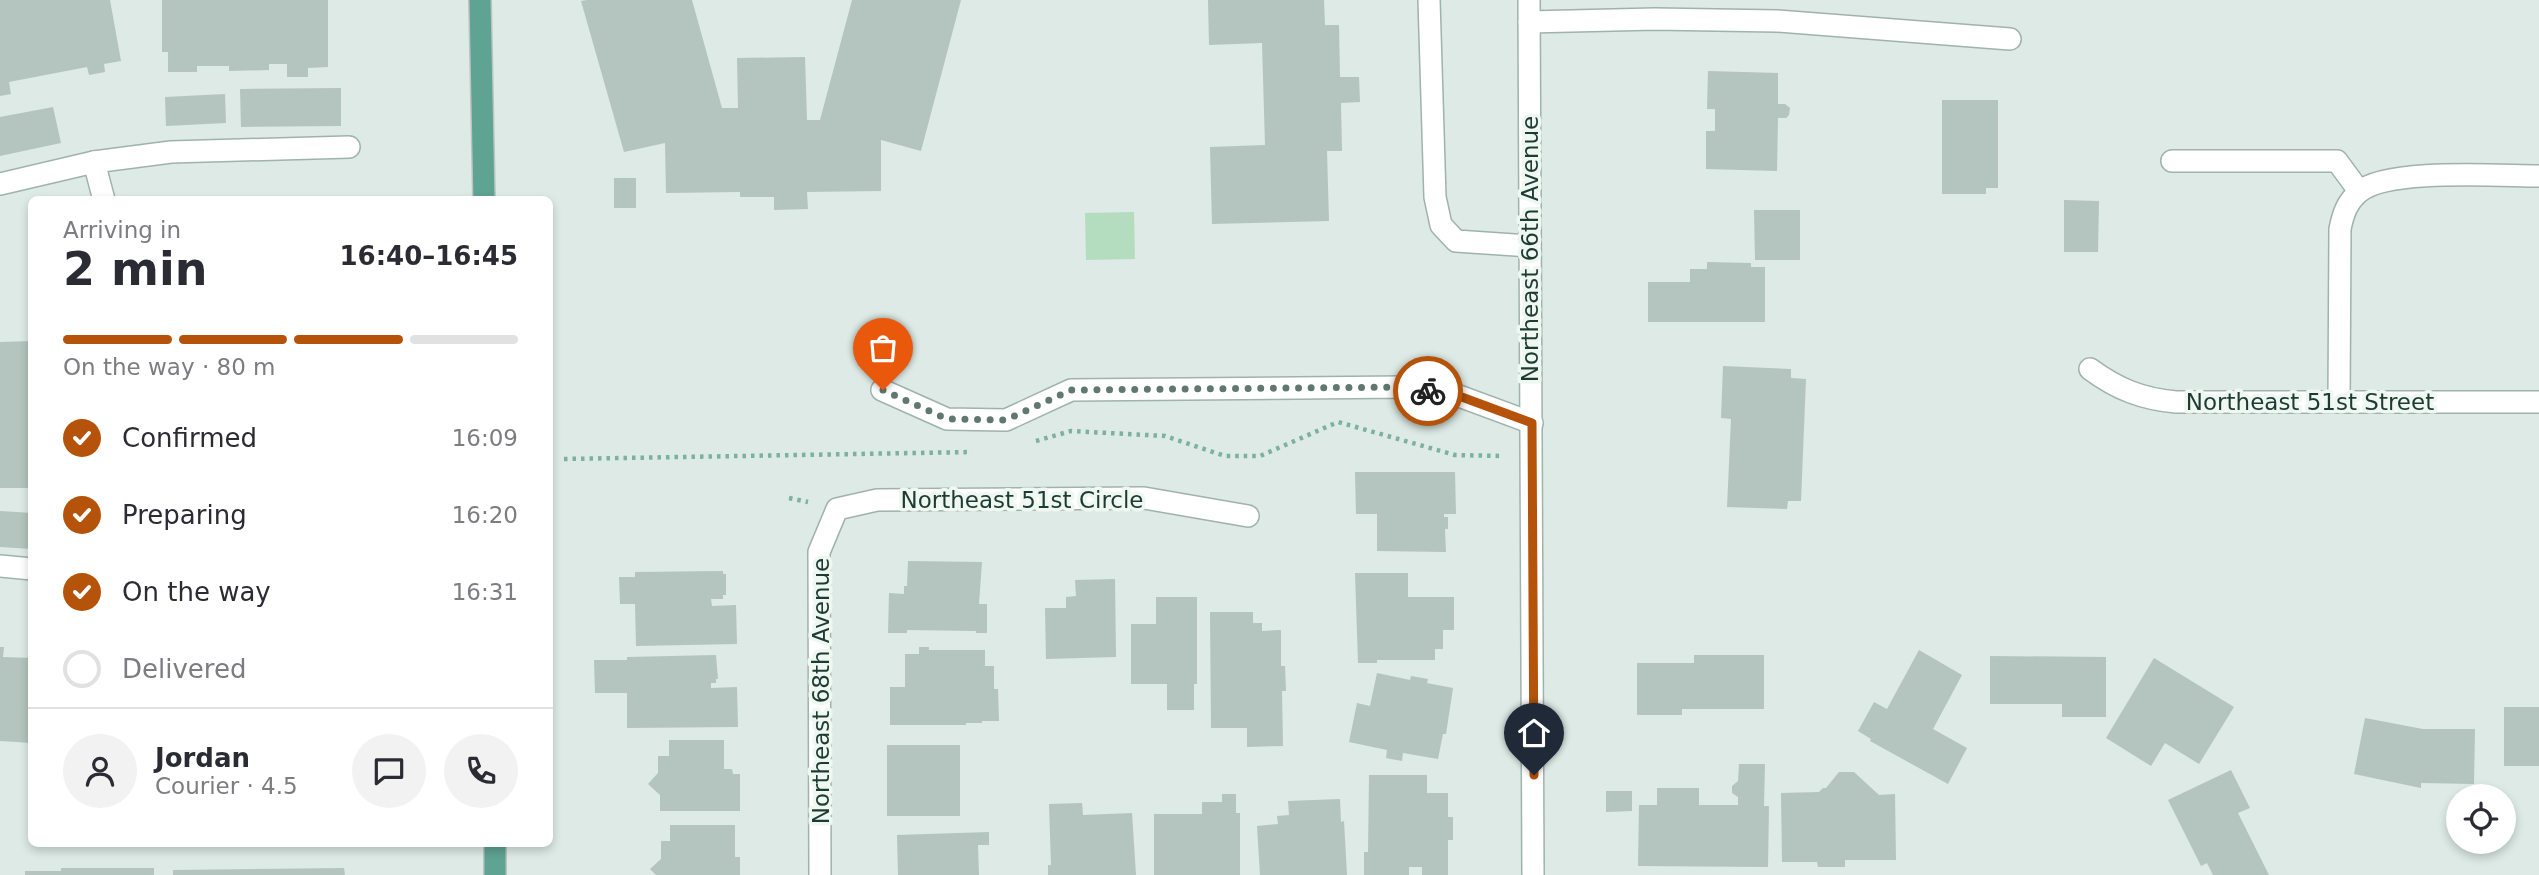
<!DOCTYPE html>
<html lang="en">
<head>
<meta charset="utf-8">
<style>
  :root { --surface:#fff; --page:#f2f2f3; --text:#2b2b33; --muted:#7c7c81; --line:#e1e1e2; --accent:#b45309 }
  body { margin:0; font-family:"DejaVu Sans",sans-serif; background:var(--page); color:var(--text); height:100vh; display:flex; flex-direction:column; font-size:26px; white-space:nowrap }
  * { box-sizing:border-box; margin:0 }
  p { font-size:23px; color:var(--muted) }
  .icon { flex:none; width:38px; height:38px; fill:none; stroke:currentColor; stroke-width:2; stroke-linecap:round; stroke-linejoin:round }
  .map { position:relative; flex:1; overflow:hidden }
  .panel { position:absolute; left:28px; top:196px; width:525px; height:651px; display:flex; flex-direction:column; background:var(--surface); border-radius:10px; box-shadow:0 4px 10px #0003 }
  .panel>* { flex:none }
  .controls { position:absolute; left:2446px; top:784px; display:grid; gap:14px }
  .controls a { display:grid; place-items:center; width:70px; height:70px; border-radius:50%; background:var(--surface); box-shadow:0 4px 10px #0003; font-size:35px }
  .pin { position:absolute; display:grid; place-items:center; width:60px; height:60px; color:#fff; margin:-72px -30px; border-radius:50% 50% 50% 0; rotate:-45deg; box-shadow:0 0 7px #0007 }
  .pin .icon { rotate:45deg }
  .courier { position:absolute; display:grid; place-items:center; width:70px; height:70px; margin:-35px; border:5px solid #b45309; border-radius:50%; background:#fff; color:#222; box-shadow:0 2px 9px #0007 }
  .summary em { font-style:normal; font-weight:600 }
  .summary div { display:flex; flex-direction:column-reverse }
  .summary { display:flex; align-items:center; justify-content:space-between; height:119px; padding:0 35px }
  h1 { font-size:46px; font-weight:600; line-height:52px }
  .bar { display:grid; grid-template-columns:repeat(4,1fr); gap:10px 7px; align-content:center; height:84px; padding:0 35px }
  .bar i { height:9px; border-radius:5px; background:var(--line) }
  .bar .active { background:var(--accent) }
  .bar p { grid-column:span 4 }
  .line { display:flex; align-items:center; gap:18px; padding:0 35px; border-top:2px solid var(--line) }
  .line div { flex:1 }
  .round { display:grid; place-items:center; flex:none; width:74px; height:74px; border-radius:37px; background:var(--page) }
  ol { padding:0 35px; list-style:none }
  li { display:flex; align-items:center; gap:21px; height:77px }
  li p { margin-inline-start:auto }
  li .icon { padding:7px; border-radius:50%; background:var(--accent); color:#fff; stroke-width:4 }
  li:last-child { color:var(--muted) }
  li i { width:38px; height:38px; border:4px solid var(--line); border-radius:50% }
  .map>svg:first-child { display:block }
  .green { fill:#b4ddc0 }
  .building { fill:#b3c5be }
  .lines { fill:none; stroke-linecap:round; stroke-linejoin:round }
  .service-casing { stroke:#a0b2ac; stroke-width:24 }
  .minor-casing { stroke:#a0b2ac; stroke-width:24 }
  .tertiary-casing { stroke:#a0b2ac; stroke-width:24 }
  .primary-casing { stroke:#bcc4c2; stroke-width:24 }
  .path { stroke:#7cb0a0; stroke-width:4.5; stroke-dasharray:3.5 5; stroke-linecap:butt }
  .service { stroke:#fff; stroke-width:21 }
  .minor { stroke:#fff; stroke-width:21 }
  .tertiary { stroke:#fff; stroke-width:21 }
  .primary { stroke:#5fa392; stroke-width:21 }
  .done { stroke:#617871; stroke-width:7; stroke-dasharray:0 12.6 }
  .route { stroke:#b45309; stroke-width:9 }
  .labels { text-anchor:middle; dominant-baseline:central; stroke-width:7; stroke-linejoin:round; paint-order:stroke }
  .street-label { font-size:23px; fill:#1e3b33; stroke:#eef7f2 }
</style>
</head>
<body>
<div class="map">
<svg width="2539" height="875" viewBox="0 0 2539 875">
  <rect width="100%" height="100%" fill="#ddeae5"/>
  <path class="green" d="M1134,212L1135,259L1086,260L1085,213Z"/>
  <g class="building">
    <path d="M0,0H110L121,61L104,64L105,72L89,75L87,67L9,82L11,94L0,96Z"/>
    <path d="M162,0H328V67L308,68V77H287V64H269V70L229,71V66H197V72H168V52H162Z"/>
    <path d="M587,0H692L722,108H738L737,58L805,57L807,120H820L852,0H961L921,151L881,140V191L807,192L808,209L774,210V197H740V192L666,193L665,143L624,152L581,1Z"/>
    <path d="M1208,0H1324L1325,25H1339L1340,77H1359L1360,102L1341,103L1342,151H1327L1329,221L1212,224L1210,147L1265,145L1262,43L1209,45Z"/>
    <path d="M1708,71L1778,73V104H1785L1790,108L1789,115L1786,118H1778L1777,171L1706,169V131H1715V109H1707Z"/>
    <path d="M341,88V126L241,127L240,89Z"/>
    <path d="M225,94L226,123L166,126L165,97Z"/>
    <path d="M1942,100H1998V188H1986V194H1942Z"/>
    <path d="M53,107L61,143L0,156V117Z"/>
    <rect x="614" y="178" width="22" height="30"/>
    <path d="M2064,200L2099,201L2098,252H2064Z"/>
    <path d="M1754,210H1800V260H1755Z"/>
    <path d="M1707,262L1751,263V267H1765V322H1648V282H1690V269H1707Z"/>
    <path d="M32,341V488H0V342Z"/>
    <path d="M1723,366L1791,369V378L1806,379L1801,501H1788L1787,509L1727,507L1731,419L1721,418Z"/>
    <path d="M1355,472H1455L1456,514H1444V517H1448V529H1445L1446,552L1377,551V514H1356Z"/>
    <path d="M0,511L32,513V549L0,547Z"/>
    <path d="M908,561L982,562L979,604H987V633H976V631L907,630V633H888L889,593L904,594V586H907Z"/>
    <path d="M723,571V574H726V595H723V599H711L712,606L736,605L737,644L636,646L635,604H620L619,577H635V572Z"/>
    <path d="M1355,573H1408V597H1454V630H1443V649H1435V660H1377V663H1358Z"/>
    <path d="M1115,579L1116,657L1046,659L1045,608H1066V597L1076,596L1075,580Z"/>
    <path d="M1156,597H1197V684H1194V710H1167V684H1131V624H1156Z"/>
    <path d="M1210,612H1253V623H1262V631L1281,630V666H1285L1286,691H1282L1283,746L1247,747V728H1211Z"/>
    <path d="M0,647H4L3,657L32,658V743L0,741Z"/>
    <path d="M919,647H929V650H985V666H994V689H998L999,721H982V723H966V725H890V687H905V654H919Z"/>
    <path d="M1919,650L1962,675L1933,729L1967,748L1948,784L1870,741L1871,739L1858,731L1874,702L1887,709Z"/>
    <path d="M716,655L718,679H716V683H711V688L737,687L738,727L627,728V693H595L594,660H627V657Z"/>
    <path d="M1694,655H1764V709H1682V715H1637V663H1694Z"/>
    <path d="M1990,656L2106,657V717H2062V704H1990Z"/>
    <path d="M2154,658L2234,707L2199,764L2165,743L2151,766L2106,738Z"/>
    <path d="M1377,673L1410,680L1411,676L1428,679L1427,683L1453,688L1446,734H1443L1438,759L1403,753L1402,761L1386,758L1387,750L1349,742L1357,703L1370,706Z"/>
    <rect x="2504" y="707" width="35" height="59"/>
    <path d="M2365,718L2423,729H2475L2474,784L2421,783V788L2354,774Z"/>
    <path d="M669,740H724V769H732L733,774H740V811H660V795L648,784L658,773V756H669Z"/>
    <rect x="887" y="745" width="73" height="71"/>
    <path d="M1739,764H1765L1764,806H1769L1768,867L1638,866L1639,805H1657V788H1699V805H1738V797L1732,793V786L1738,781Z"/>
    <path d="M2231,770L2250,808L2238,813L2269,875H2213L2207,863L2201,866L2168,800Z"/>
    <path d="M1839,772H1854L1879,795L1895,794L1896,860H1845V867H1818L1817,862H1782L1781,793L1819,792L1823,788H1826Z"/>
    <path d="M1369,775H1427V793H1448V817H1453V840H1448V875H1422V867H1409V875H1364V852H1368Z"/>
    <path d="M1606,791H1632V811L1606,812Z"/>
    <path d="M1222,794H1236V813H1240V875H1154V814H1202V802H1222Z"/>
    <path d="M1340,799L1341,822L1344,821L1347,875H1260L1257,826L1278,824L1277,816L1289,815L1288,801Z"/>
    <path d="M1082,803L1083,815L1132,813L1136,875H1048V865H1051L1049,804Z"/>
    <path d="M670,825H735V857H740V875H656L650,869L661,859V841H670Z"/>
    <path d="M989,832V845H978L979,875H898L897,835Z"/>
    <path d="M61,868H154V875H25V871H61Z"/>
    <path d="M344,868L345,875H173V870Z"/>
  </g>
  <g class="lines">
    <defs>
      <g id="service">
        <path d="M1429,0L1435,197L1441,225L1456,241L1530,246"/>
        <path d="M1529,22L1655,19L1777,21L2010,39"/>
        <path d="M2172,161H2337L2359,191"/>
        <path d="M94,162L104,200"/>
        <path d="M0,184L94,162L171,152L349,147"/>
        <path d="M882,390L947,419L1006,420L1071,390L1405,387L1459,396L1532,423"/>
        <path d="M0,566L32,569"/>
      </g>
      <g id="minor">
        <path d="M2090,369C2117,389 2142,399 2176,402H2539"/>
        <path d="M2339,402L2340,229C2343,214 2347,202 2359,192C2387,168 2499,176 2539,176"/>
        <path d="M820,875L819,552L837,509L877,500L1144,498L1248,516"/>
      </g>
      <path id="tertiary" d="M1529,0L1533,875"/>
      <g id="primary">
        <path d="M480,0L484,200"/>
        <path d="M495,844V875"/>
      </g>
    </defs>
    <use href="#service" class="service-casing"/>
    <use href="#minor" class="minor-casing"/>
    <use href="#tertiary" class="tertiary-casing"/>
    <use href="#primary" class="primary-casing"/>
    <g class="path">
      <path d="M1036,441L1071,431L1165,436L1225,456H1260L1338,422L1455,455L1504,456"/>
      <path d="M564,459L972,452"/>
      <path d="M789,498L808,502"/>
    </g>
    <use href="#service" class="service"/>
    <use href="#minor" class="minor"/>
    <use href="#tertiary" class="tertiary"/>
    <use href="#primary" class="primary"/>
  </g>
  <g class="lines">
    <path class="done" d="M883,390L947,419L1006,420L1071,390L1405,387L1428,391"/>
    <path class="route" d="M1428,391L1459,396L1532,423L1534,775"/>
  </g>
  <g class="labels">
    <g class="street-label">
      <text transform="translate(1530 249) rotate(-90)">Northeast 66th Avenue</text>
      <text x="2310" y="402">Northeast 51st Street</text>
      <text x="1022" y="500">Northeast 51st Circle</text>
      <text transform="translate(821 691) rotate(-90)">Northeast 68th Avenue</text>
    </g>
  </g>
</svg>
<div class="controls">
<a><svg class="icon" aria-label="locate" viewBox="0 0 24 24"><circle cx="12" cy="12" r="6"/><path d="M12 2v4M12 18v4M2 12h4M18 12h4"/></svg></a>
</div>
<div class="pin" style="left:883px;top:390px;background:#ea580c"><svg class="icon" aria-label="bag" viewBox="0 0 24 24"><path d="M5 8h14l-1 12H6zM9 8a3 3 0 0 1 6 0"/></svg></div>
<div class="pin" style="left:1534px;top:775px;background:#1f2937"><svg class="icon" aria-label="home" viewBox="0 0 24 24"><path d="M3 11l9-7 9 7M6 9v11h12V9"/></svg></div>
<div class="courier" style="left:1428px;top:391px"><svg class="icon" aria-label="bike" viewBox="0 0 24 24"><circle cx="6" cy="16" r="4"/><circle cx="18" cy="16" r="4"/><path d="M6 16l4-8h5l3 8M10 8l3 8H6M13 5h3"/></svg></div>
<section class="panel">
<div class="summary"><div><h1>2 min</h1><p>Arriving in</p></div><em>16:40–16:45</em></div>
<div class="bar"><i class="active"></i><i class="active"></i><i class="active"></i><i></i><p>On the way · 80 m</p></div>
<ol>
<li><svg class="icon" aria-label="check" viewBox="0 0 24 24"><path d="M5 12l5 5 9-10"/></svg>Confirmed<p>16:09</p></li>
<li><svg class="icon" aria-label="check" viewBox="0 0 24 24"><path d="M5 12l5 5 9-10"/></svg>Preparing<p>16:20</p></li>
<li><svg class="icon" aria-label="check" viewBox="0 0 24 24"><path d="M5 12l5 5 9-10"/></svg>On the way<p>16:31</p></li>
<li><i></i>Delivered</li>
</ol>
<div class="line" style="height:126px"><a class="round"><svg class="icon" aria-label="person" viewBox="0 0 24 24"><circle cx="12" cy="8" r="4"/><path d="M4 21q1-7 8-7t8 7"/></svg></a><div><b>Jordan</b><p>Courier · 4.5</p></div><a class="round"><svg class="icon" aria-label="chat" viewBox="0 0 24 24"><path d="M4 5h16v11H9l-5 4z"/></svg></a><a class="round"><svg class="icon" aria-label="phone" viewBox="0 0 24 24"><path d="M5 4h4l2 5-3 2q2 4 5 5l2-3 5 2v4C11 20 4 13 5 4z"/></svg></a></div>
</section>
</div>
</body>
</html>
